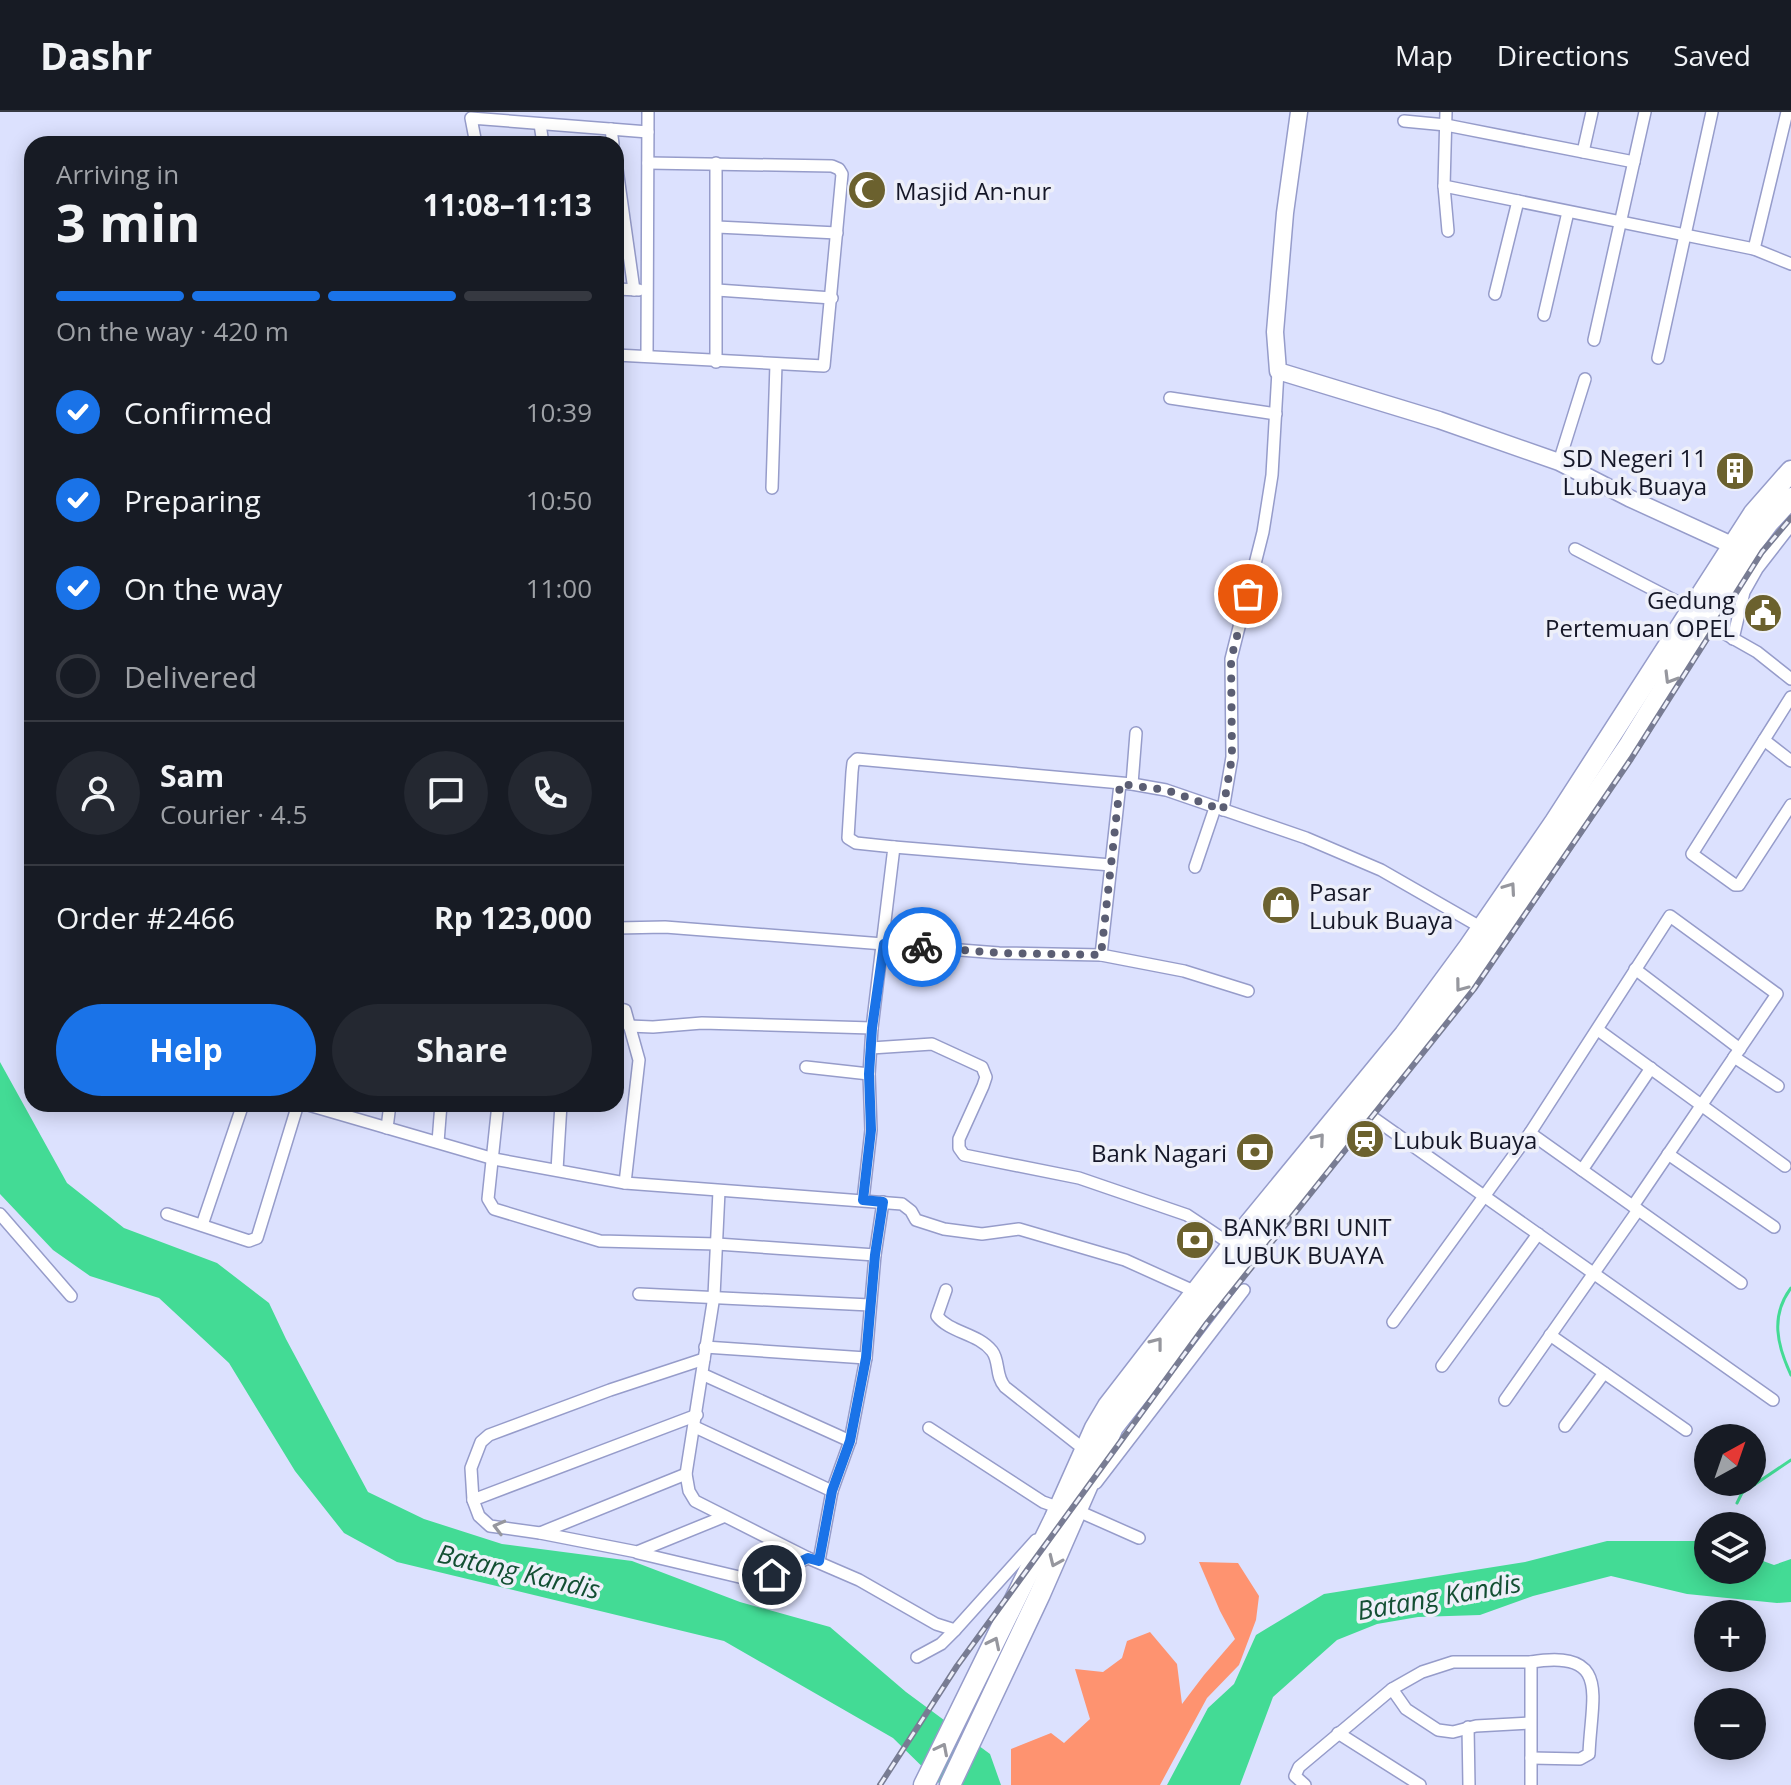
<!DOCTYPE html>
<html lang="en">
<head>
<meta charset="utf-8">
<style>
  :root { --surface:#171b24; --page:#242831; --text:#f1f3f6; --muted:#9ea1a6; --line:#363941; --accent:#1a73e8 }
  body { margin:0; font-family:"Open Sans",sans-serif; background:var(--page); color:var(--text); height:100vh; display:flex; flex-direction:column; font-size:30px; white-space:nowrap }
  * { box-sizing:border-box; margin:0 }
  p { font-size:26px; color:var(--muted) }
  .icon { flex:none; width:44px; height:44px; fill:none; stroke:currentColor; stroke-width:2; stroke-linecap:round; stroke-linejoin:round }
  .map { position:relative; flex:1; overflow:hidden }
  .drawer { position:absolute; left:24px; top:24px; width:600px; height:976px; display:flex; flex-direction:column; background:var(--surface); border-radius:24px; box-shadow:0 4px 20px #0003 }
  .drawer>* { flex:none }
  .needle { width:52px; rotate:40deg }
  .buttons { position:absolute; left:1694px; top:1312px; display:grid; gap:16px }
  .buttons a { display:grid; place-items:center; width:72px; height:72px; border-radius:50%; background:var(--surface); box-shadow:0 4px 20px #0003; font-size:40px }
  .pin { position:absolute; display:grid; place-items:center; width:68px; height:68px; color:#fff; margin:-34px; border:4px solid #fff; border-radius:50%; box-shadow:0 2px 8px #0007 }
  .courier { position:absolute; display:grid; place-items:center; width:80px; height:80px; margin:-40px; border:6px solid #1a73e8; border-radius:50%; background:#fff; color:#222; box-shadow:0 2px 10px #0007 }
  .headline em { font-style:normal; font-weight:700 }
  .headline div { display:flex; flex-direction:column-reverse }
  .headline { display:flex; align-items:center; justify-content:space-between; height:136px; padding:0 32px }
  h1 { font-size:52px; font-weight:700; line-height:60px }
  .bar { display:grid; grid-template-columns:repeat(4,1fr); gap:12px 8px; align-content:center; height:96px; padding:0 32px }
  .bar i { height:10px; border-radius:6px; background:var(--line) }
  .bar .selected { background:var(--accent) }
  .bar p { grid-column:span 4 }
  .line { display:flex; align-items:center; gap:20px; padding:0 32px; border-top:2px solid var(--line) }
  .line div { flex:1 }
  .round { display:grid; place-items:center; flex:none; width:84px; height:84px; border-radius:42px; background:var(--page) }
  ol { padding:0 32px; list-style:none }
  li { display:flex; align-items:center; gap:24px; height:88px }
  li p { margin-inline-start:auto }
  li .icon { padding:8px; border-radius:50%; background:var(--accent); color:#fff; stroke-width:4 }
  li:last-child { color:var(--muted) }
  li i { width:44px; height:44px; border:4px solid var(--line); border-radius:50% }
  .primary-button { display:flex; gap:16px; margin-top:auto; padding:16px 32px }
  .primary-button a { flex:1; height:92px; border-radius:48px; background:var(--accent); color:#fff; font-size:32px; font-weight:700; line-height:92px; text-align:center }
  .primary-button a+a { background:var(--page); color:var(--text) }
  header { display:flex; align-items:center; gap:48px; box-sizing:border-box; height:112px; padding:0 40px; background:var(--surface); border-bottom:2px solid var(--line) }
  header strong { font-size:38px }
  nav { display:flex; gap:44px; margin-inline-start:auto; font-size:28px }
  .map>svg:first-child { display:block }
  .green { fill:#fe9370 }
  .water { fill:#43db95 }
  .lines { fill:none; stroke-linecap:round; stroke-linejoin:round }
  .stream { stroke:#43db95; stroke-width:3 }
  .street-casing { stroke:#969cca; stroke-width:14 }
  .secondary-casing { stroke:#969cca; stroke-width:19 }
  .highway-casing { stroke:#969cca; stroke-width:23 }
  .street { stroke:#fff; stroke-width:11 }
  .secondary { stroke:#fff; stroke-width:16 }
  .highway { stroke:#fff; stroke-width:20 }
  .rail-casing { stroke:#787c93; stroke-width:6 }
  .rail { stroke:#edeff9; stroke-width:3; stroke-dasharray:9; stroke-linecap:butt }
  .oneway { stroke:#96979e }
  .done { stroke:#5b5e73; stroke-width:8; stroke-dasharray:0 14.4 }
  .route { stroke:#1a73e8; stroke-width:10 }
  .labels { text-anchor:middle; dominant-baseline:central; stroke-width:7; stroke-linejoin:round; paint-order:stroke }
  .poi-label { font-size:24px; fill:#151728; stroke:#edeff9; text-anchor:start }
  .water-label { font-size:26px; font-style:italic; fill:#134f33; stroke:#edeff9 }
</style>
</head>
<body>
<header>
<strong>Dashr</strong>
<nav><a>Map</a><a>Directions</a><a>Saved</a></nav>
</header>
<div class="map">
<svg width="1791" height="1673" viewBox="0 0 1791 1673">
  <rect width="100%" height="100%" fill="#dce1fe"/>
  <path class="green" d="M1199,1450L1238,1451L1259,1484L1256,1508L1239,1553L1207,1586L1160,1673H1011V1637L1051,1621L1064,1631L1090,1607L1075,1557L1103,1560L1122,1546L1127,1529L1150,1520L1177,1552L1182,1592L1204,1563L1235,1527L1220,1499Z"/>
  <g class="water">
    <path d="M0,950L67,1071L124,1116L217,1151L269,1191L286,1227L368,1380L424,1407L502,1432L632,1449L740,1490L830,1515L906,1580L990,1642L1001,1673H941L893,1626L724,1529L397,1450L344,1421L295,1359L229,1251L159,1186L90,1164L53,1138L0,1082Z"/>
    <path d="M1607,1429H1707L1708,1458H1752V1445L1774,1453L1791,1447V1490L1777,1491L1687,1482L1611,1464L1533,1484L1480,1503L1418,1505L1377,1512L1337,1528L1273,1585L1240,1673H1167L1208,1596L1234,1572L1256,1523L1324,1482L1525,1450Z"/>
  </g>
  <g class="lines">
    <g class="stream">
      <path d="M1791,1176C1770,1204 1777,1233 1791,1263"/>
      <path d="M1737,1391L1742,1381L1791,1348"/>
    </g>
    <defs>
      <g id="street">
        <path d="M1446,0L1444,74L1754,137L1791,152"/>
        <path d="M1404,9L1446,13L1634,50"/>
        <path d="M540,12L543,32"/>
        <path d="M611,17L613,32"/>
        <path d="M476,32L471,6L648,20"/>
        <path d="M1583,40L1592,0"/>
        <path d="M616,50L634,178"/>
        <path d="M716,51V250"/>
        <path d="M1444,74L1448,119"/>
        <path d="M717,115L837,121"/>
        <path d="M1754,137L1787,0"/>
        <path d="M616,177L639,178"/>
        <path d="M717,178L832,186"/>
        <path d="M1495,182L1518,89"/>
        <path d="M1544,203L1568,100"/>
        <path d="M1594,228L1645,0"/>
        <path d="M616,243L824,254L842,62L839,57L832,54L648,51"/>
        <path d="M647,243L648,0"/>
        <path d="M1658,246L1712,0"/>
        <path d="M1170,286L1276,302"/>
        <path d="M1559,350L1585,267"/>
        <path d="M772,376L776,252"/>
        <path d="M1575,437L1693,498"/>
        <path d="M1704,510L1757,540L1791,567"/>
        <path d="M1733,527L1744,480L1757,457L1791,413"/>
        <path d="M1791,585L1692,742L1735,773H1739L1791,693"/>
        <path d="M1764,628L1791,649"/>
        <path d="M1132,672L1136,621"/>
        <path d="M1223,698L1232,645L1231,547L1263,420L1272,363L1278,259"/>
        <path d="M894,735L1111,753"/>
        <path d="M1195,755L1215,696"/>
        <path d="M617,816L665,815L999,841L1101,843L1184,859L1248,879"/>
        <path d="M1101,843L1120,672"/>
        <path d="M1635,857L1740,937"/>
        <path d="M616,896L625,898L639,948L625,1071"/>
        <path d="M629,914L653,915L702,911L872,916"/>
        <path d="M1598,918L1785,1054"/>
        <path d="M871,936L932,932L982,955L986,965L983,974L959,1027V1036L964,1043L1079,1066L1187,1103L1232,1133"/>
        <path d="M1734,945L1778,974"/>
        <path d="M806,955L869,962"/>
        <path d="M305,992L494,1047L625,1071L902,1092L911,1099L916,1108L944,1117L982,1122L1019,1117L1125,1148L1196,1180"/>
        <path d="M498,992L488,1087L494,1097L600,1129L717,1132L875,1143"/>
        <path d="M1365,1000L1773,1288"/>
        <path d="M387,1016L390,992"/>
        <path d="M1530,1021L1741,1171"/>
        <path d="M438,1030L441,992"/>
        <path d="M1668,1042L1774,1115"/>
        <path d="M557,1058L561,992"/>
        <path d="M1582,1058L1651,956"/>
        <path d="M719,1079L714,1184L686,1362L689,1379L695,1389L808,1446L859,1468L936,1512L955,1518L1036,1428"/>
        <path d="M863,1088L871,1018L869,962L872,916L894,735L856,731L848,726L852,660L853,651L857,647L1132,672L1166,678L1306,726L1381,758L1482,816"/>
        <path d="M0,1102L71,1184"/>
        <path d="M167,1102L249,1129L257,1126L298,992"/>
        <path d="M202,1113L243,992"/>
        <path d="M946,1178L937,1204C950,1221 978,1221 992,1239C1000,1249 995,1264 1005,1275L1085,1338"/>
        <path d="M639,1182L870,1193"/>
        <path d="M1393,1210L1530,1021L1670,804L1777,882L1633,1094"/>
        <path d="M1550,1223L1686,1318"/>
        <path d="M705,1235L866,1246"/>
        <path d="M704,1247L610,1278L489,1323L481,1330L471,1356L473,1388L479,1404L490,1414L540,1421L637,1440L723,1405"/>
        <path d="M1442,1254L1538,1122"/>
        <path d="M704,1263L850,1329"/>
        <path d="M1505,1288L1638,1098"/>
        <path d="M1565,1314L1604,1261"/>
        <path d="M695,1315L832,1379"/>
        <path d="M929,1316L1043,1390L1060,1396L1078,1399L1139,1426"/>
        <path d="M1096,1371L1244,1178"/>
        <path d="M473,1388L697,1303"/>
        <path d="M540,1421L686,1362"/>
        <path d="M638,1441L752,1468L772,1463L808,1446"/>
        <path d="M819,1449L832,1379L850,1329L866,1246L875,1143L883,1090"/>
        <path d="M917,1545L941,1532L955,1518"/>
        <path d="M1392,1577L1422,1560L1453,1550H1531V1673"/>
        <path d="M1468,1615L1469,1673"/>
        <path d="M1338,1621L1420,1673"/>
        <path d="M1531,1646L1580,1647L1589,1642C1591,1585 1612,1537 1531,1550"/>
        <path d="M1305,1673L1295,1664L1299,1655L1392,1577L1406,1597L1438,1618L1453,1620L1476,1614L1530,1611"/>
      </g>
      <path id="secondary" d="M1299,0L1285,101L1275,220L1278,259L1439,308L1559,350L1629,386L1734,434"/>
      <g id="highway">
        <path d="M924,1673L1054,1408L1095,1316L1108,1294L1240,1123L1405,922L1469,835L1555,710L1754,401L1791,359"/>
        <path d="M950,1673L1040,1482L1113,1315L1255,1134L1365,1000L1499,825L1630,632L1753,431L1768,411L1791,386"/>
      </g>
    </defs>
    <use href="#street" class="street-casing"/>
    <use href="#secondary" class="secondary-casing"/>
    <use href="#highway" class="highway-casing"/>
    <use href="#street" class="street"/>
    <use href="#secondary" class="secondary"/>
    <use href="#highway" class="highway"/>
    <defs>
      <path id="rail" d="M880,1673L957,1554L1207,1211L1474,877L1631,647L1762,440L1791,406"/>
    </defs>
    <use href="#rail" class="rail-casing"/>
    <use href="#rail" class="rail"/>
  </g>
  <defs><path id="oneway-chevron" d="M-2-3.5L2.5 0L-2 3.5" fill="none" stroke-width="1.6" stroke-linecap="round" stroke-linejoin="round" transform="scale(2)"/></defs>
  <g class="oneway">
    <use href="#oneway-chevron" transform="translate(1670 566) rotate(121)"/>
    <use href="#oneway-chevron" transform="translate(1510 776) rotate(-55)"/>
    <use href="#oneway-chevron" transform="translate(1461 874) rotate(127)"/>
    <use href="#oneway-chevron" transform="translate(1319 1027) rotate(-50)"/>
    <use href="#oneway-chevron" transform="translate(1157 1231) rotate(-52)"/>
    <use href="#oneway-chevron" transform="translate(499 1415) rotate(-165)"/>
    <use href="#oneway-chevron" transform="translate(1055 1449) rotate(114)"/>
    <use href="#oneway-chevron" transform="translate(994 1531) rotate(-64)"/>
    <use href="#oneway-chevron" transform="translate(942 1637) rotate(-63)"/>
  </g>
  <g class="lines">
    <path class="done" d="M922,835L999,841L1101,843L1120,672L1166,678L1223,698L1232,645L1231,547L1248,482"/>
    <path class="route" d="M772,1463L808,1446L819,1449L832,1379L850,1329L866,1246L875,1143L883,1090L863,1088L871,1018L869,962L872,916L884,832L922,835"/>
  </g>
  <defs>
    <symbol id="mosque-disc" viewBox="-11 -11 22 22"><circle r="9.5" fill="#6b612e" stroke="#edeff9"/><path d="M3.5-4.9A6 6 0 1 0 3.5 4.9A5 5 0 1 1 3.5-4.9Z" fill="#fff"/></symbol>
    <symbol id="building-disc" viewBox="-11 -11 22 22"><circle r="9.5" fill="#6b612e" stroke="#edeff9"/><path d="M-4-6H4V6H1V3H-1V6H-4ZM-2.5-4.3h1.7v1.8h-1.7ZM.8-4.3h1.7v1.8H.8ZM-2.5-1h1.7V.8h-1.7ZM.8-1h1.7V.8H.8Z" fill="#fff"/></symbol>
    <symbol id="civic-disc" viewBox="-11 -11 22 22"><circle r="9.5" fill="#6b612e" stroke="#edeff9"/><path d="M-.6-6.5H3V-4.5H.6V-3L4-1V1h2V6H-6V1h2V-1L-.6-3ZM-1.2 2.5V6h2.4V2.5Z" fill="#fff"/></symbol>
    <symbol id="shop-disc" viewBox="-11 -11 22 22"><circle r="9.5" fill="#6b612e" stroke="#edeff9"/><path d="M-5-2.5h2.3a2.7 3.5 0 0 1 5.4 0H5L5.5 6h-11ZM-1.5-2.5h3a1.5 2.3 0 0 0-3 0Z" fill="#fff"/></symbol>
    <symbol id="station-disc" viewBox="-11 -11 22 22"><circle r="9.5" fill="#6b612e" stroke="#edeff9"/><path d="M-3-6H3Q5-6 5-4V2Q5 4 3 4L4.5 6H3L1.5 4h-3L-3 6H-4.5L-3 4Q-5 4-5 2V-4Q-5-6-3-6ZM-3.5-4v3h7v-3ZM-3.5 1v1.5H-2V1ZM2 1v1.5H3.5V1Z" fill="#fff"/></symbol>
    <symbol id="bank-disc" viewBox="-11 -11 22 22"><circle r="9.5" fill="#6b612e" stroke="#edeff9"/><path d="M-6-4H6V4H-6ZM0-2.3a2.3 2.3 0 1 0 0 4.6a2.3 2.3 0 1 0 0-4.6Z" fill="#fff"/></symbol>
  </defs>
  <g fill-rule="evenodd">
    <use href="#mosque-disc" x="845" y="56" width="44" height="44"/>
    <use href="#building-disc" x="1713" y="337" width="44" height="44"/>
    <use href="#civic-disc" x="1741" y="479" width="44" height="44"/>
    <use href="#shop-disc" x="1259" y="771" width="44" height="44"/>
    <use href="#station-disc" x="1343" y="1005" width="44" height="44"/>
    <use href="#bank-disc" x="1233" y="1018" width="44" height="44"/>
    <use href="#bank-disc" x="1173" y="1106" width="44" height="44"/>
  </g>
  <g class="labels">
    <g class="poi-label">
      <text x="895" y="78">Masjid An-nur</text>
      <text x="1707" y="345" text-anchor="end">SD Negeri 11<tspan x="1707" dy="28">Lubuk Buaya</tspan></text>
      <text x="1735" y="487" text-anchor="end">Gedung<tspan x="1735" dy="28">Pertemuan OPEL</tspan></text>
      <text x="1309" y="779">Pasar<tspan x="1309" dy="28">Lubuk Buaya</tspan></text>
      <text x="1393" y="1027">Lubuk Buaya</text>
      <text x="1227" y="1040" text-anchor="end">Bank Nagari</text>
      <text x="1223" y="1114">BANK BRI UNIT<tspan x="1223" dy="28">LUBUK BUAYA</tspan></text>
    </g>
    <g class="water-label">
      <text transform="translate(519 1459) rotate(13)">Batang Kandis</text>
      <text transform="translate(1439 1484) rotate(-10)">Batang Kandis</text>
    </g>
  </g>
</svg>
<div class="buttons">
<a><svg class="needle" viewBox="-14 -14 28 28"><path d="M0-13l5 13h-10z" fill="#e53935"/><path d="M0 13l5-13h-10z" fill="#9ea1a6"/></svg></a>
<a><svg class="icon" aria-label="layers" viewBox="0 0 24 24"><path d="M12 4l9 5-9 5-9-5zM3 14l9 5 9-5"/></svg></a>
<a>+</a>
<a>−</a>
</div>
<div class="pin" style="left:1248px;top:482px;background:#ea580c"><svg class="icon" aria-label="bag" viewBox="0 0 24 24"><path d="M5 8h14l-1 12H6zM9 8a3 3 0 0 1 6 0"/></svg></div>
<div class="pin" style="left:772px;top:1463px;background:#1f2937"><svg class="icon" aria-label="home" viewBox="0 0 24 24"><path d="M3 11l9-7 9 7M6 9v11h12V9"/></svg></div>
<div class="courier" style="left:922px;top:835px"><svg class="icon" aria-label="bike" viewBox="0 0 24 24"><circle cx="6" cy="16" r="4"/><circle cx="18" cy="16" r="4"/><path d="M6 16l4-8h5l3 8M10 8l3 8H6M13 5h3"/></svg></div>
<section class="drawer">
<div class="headline"><div><h1>3 min</h1><p>Arriving in</p></div><em>11:08–11:13</em></div>
<div class="bar"><i class="selected"></i><i class="selected"></i><i class="selected"></i><i></i><p>On the way · 420 m</p></div>
<ol>
<li><svg class="icon" aria-label="check" viewBox="0 0 24 24"><path d="M5 12l5 5 9-10"/></svg>Confirmed<p>10:39</p></li>
<li><svg class="icon" aria-label="check" viewBox="0 0 24 24"><path d="M5 12l5 5 9-10"/></svg>Preparing<p>10:50</p></li>
<li><svg class="icon" aria-label="check" viewBox="0 0 24 24"><path d="M5 12l5 5 9-10"/></svg>On the way<p>11:00</p></li>
<li><i></i>Delivered</li>
</ol>
<div class="line" style="height:144px"><a class="round"><svg class="icon" aria-label="person" viewBox="0 0 24 24"><circle cx="12" cy="8" r="4"/><path d="M4 21q1-7 8-7t8 7"/></svg></a><div><b>Sam</b><p>Courier · 4.5</p></div><a class="round"><svg class="icon" aria-label="chat" viewBox="0 0 24 24"><path d="M4 5h16v11H9l-5 4z"/></svg></a><a class="round"><svg class="icon" aria-label="phone" viewBox="0 0 24 24"><path d="M5 4h4l2 5-3 2q2 4 5 5l2-3 5 2v4C11 20 4 13 5 4z"/></svg></a></div>
<div class="line" style="height:104px"><div>Order #2466</div><b>Rp 123,000</b></div>
<div class="primary-button"><a>Help</a><a>Share</a></div>
</section>
</div>
</body>
</html>
